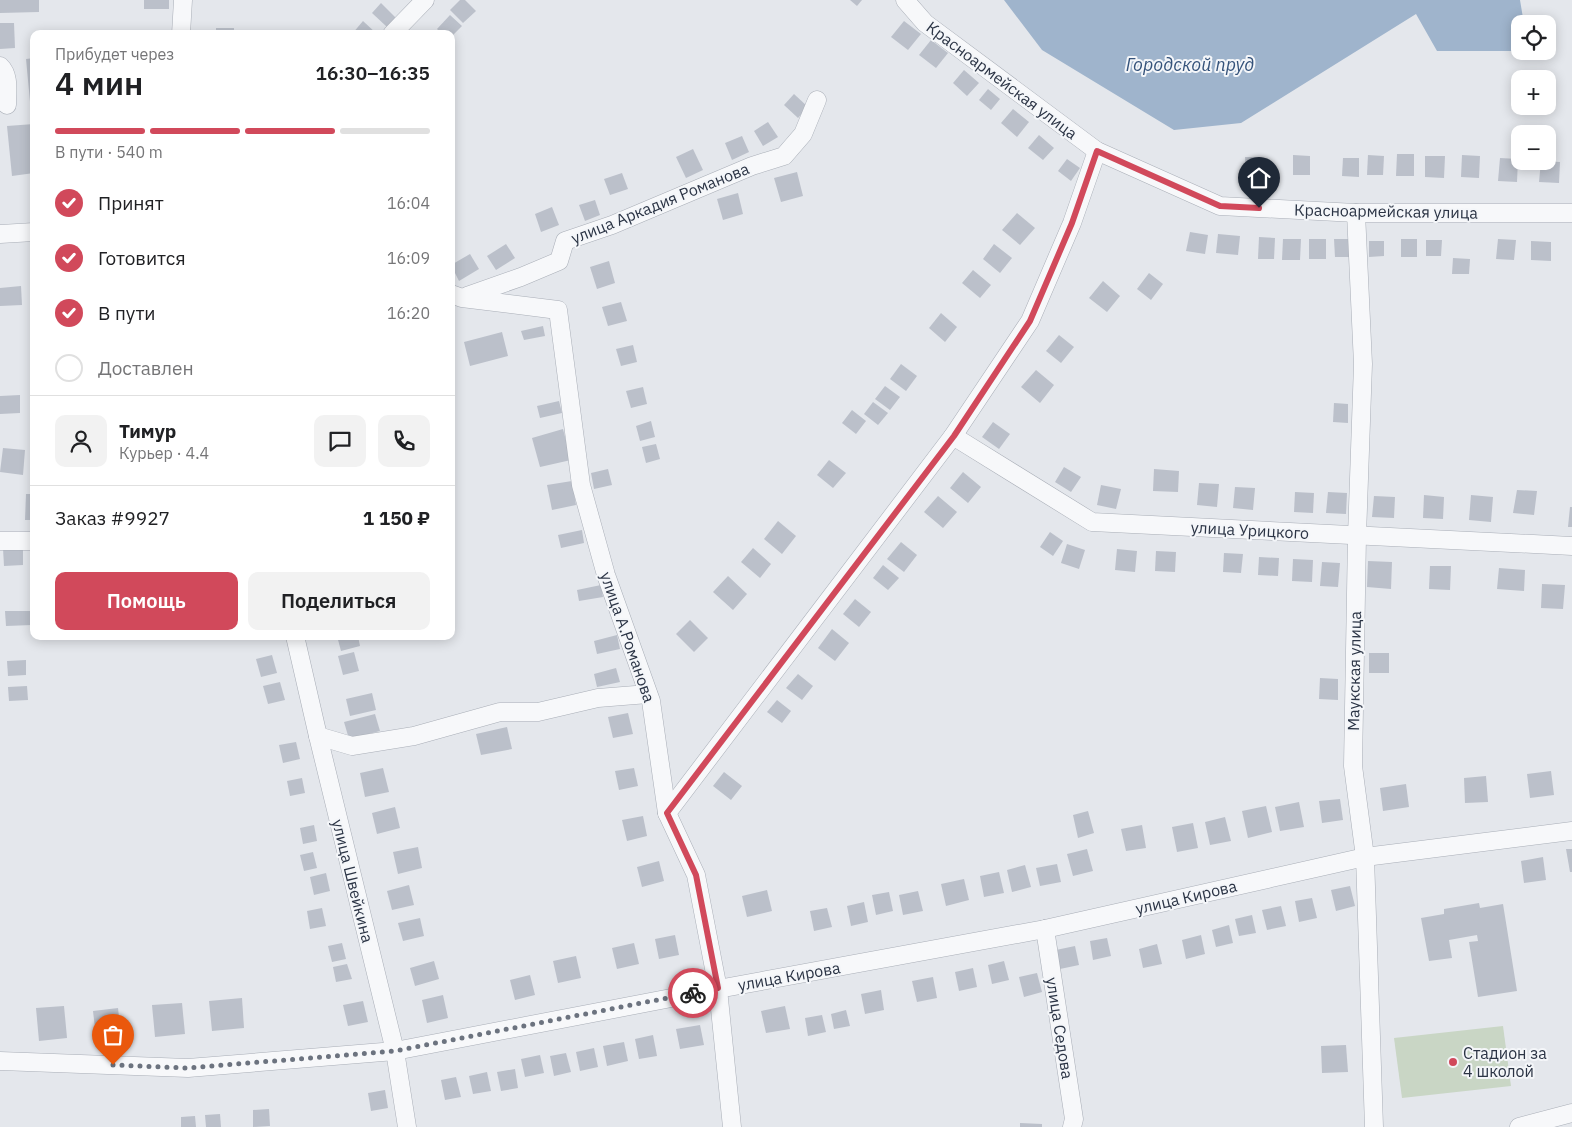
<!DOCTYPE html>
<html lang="ru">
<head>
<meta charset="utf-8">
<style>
  :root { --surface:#fff; --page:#f2f2f2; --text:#202124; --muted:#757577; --line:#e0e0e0; --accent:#d1495b }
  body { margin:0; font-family:"IBM Plex Sans",sans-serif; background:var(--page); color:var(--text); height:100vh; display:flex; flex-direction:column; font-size:19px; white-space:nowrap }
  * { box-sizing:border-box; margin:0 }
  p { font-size:16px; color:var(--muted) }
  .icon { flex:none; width:28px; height:28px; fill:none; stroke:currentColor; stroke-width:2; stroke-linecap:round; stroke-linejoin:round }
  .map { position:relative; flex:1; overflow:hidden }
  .details { position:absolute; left:30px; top:30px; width:425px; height:610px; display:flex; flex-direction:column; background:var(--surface); border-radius:10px; box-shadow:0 2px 12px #0003 }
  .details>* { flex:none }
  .tools { position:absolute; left:1511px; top:15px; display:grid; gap:10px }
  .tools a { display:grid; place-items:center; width:45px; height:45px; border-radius:10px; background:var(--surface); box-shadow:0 2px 12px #0003; font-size:25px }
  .pin { position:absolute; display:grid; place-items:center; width:42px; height:42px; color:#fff; margin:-51px -21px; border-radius:50% 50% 50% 0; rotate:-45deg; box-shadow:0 0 5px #0007 }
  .pin .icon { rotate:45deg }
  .courier { position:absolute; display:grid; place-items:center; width:50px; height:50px; margin:-25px; border:4px solid #d1495b; border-radius:50%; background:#fff; color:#222; box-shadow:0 1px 6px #0007 }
  .head em { font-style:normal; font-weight:600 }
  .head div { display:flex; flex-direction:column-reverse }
  .head { display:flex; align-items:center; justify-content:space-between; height:85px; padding:0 25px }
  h1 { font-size:32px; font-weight:600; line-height:38px }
  .bar { display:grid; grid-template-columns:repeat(4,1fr); gap:8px 5px; align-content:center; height:60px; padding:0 25px }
  .bar i { height:6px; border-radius:4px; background:var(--line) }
  .bar .selected { background:var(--accent) }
  .bar p { grid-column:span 4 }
  .line { display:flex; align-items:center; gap:12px; padding:0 25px; border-top:1px solid var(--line) }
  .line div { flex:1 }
  .round { display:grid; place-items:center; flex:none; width:52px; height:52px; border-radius:10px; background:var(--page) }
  ol { padding:0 25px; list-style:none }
  li { display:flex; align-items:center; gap:15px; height:55px }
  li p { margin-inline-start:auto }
  li .icon { padding:5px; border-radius:50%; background:var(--accent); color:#fff; stroke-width:4 }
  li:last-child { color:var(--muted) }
  li i { width:28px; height:28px; border:2px solid var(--line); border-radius:50% }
  .action { display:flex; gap:10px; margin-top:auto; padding:10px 25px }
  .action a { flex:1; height:58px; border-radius:10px; background:var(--accent); color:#fff; font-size:20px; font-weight:600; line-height:58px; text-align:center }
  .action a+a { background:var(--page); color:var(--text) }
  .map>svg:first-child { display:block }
  .green { fill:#c9d6c5 }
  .water { fill:#9fb4cc }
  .building { fill:#bbc0ca }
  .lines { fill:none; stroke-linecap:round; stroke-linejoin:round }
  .minor-casing { stroke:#a9aeb7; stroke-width:19 }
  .minor { stroke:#f7f8fa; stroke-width:18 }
  .done { stroke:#6c737f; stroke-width:5; stroke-dasharray:0 9 }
  .route { stroke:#d1495b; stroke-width:6 }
  .poi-dot { fill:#d1495b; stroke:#f4f6f9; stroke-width:2 }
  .labels { text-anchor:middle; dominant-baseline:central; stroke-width:4; stroke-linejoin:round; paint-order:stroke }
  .street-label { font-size:16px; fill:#2b3445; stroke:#f4f6f9 }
  .poi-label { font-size:16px; fill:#2b3445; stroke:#f4f6f9; text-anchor:start }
  .water-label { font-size:18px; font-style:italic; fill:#34527a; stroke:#f4f6f9 }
</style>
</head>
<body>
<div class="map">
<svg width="1572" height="1127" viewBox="0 0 1572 1127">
  <rect width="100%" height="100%" fill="#e4e7ec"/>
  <path class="green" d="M1503,1026L1511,1086L1402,1098L1394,1038Z"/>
  <path class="water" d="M1004,0H1520L1524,24H1520V51H1437L1416,14L1241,123L1174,130L1042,50Z"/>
  <g class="building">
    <path d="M0,0H39V12L0,13Z"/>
    <rect x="144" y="0" width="25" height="9"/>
    <path d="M460,0H465L476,11L463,23L450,10Z"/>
    <path d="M850,0H862L857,6Z"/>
    <path d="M381,3L396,18L387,27L372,13Z"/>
    <path d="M450,15L462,26L451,37V34H442L437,29Z"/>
    <path d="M363,21L377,34H352Z"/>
    <path d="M904,21L921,34L908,50L891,37Z"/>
    <path d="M0,23H14L15,48L0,49Z"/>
    <rect x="216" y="28" width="18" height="6"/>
    <path d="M931,40L948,53L936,68L919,55Z"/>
    <path d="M34,58V111L31,112L26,59Z"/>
    <path d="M964,70L979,83L967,96L953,83Z"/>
    <path d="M988,89L1000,99L991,110L979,100Z"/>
    <path d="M794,94L808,107L798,118L784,105Z"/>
    <path d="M1013,109L1029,122L1017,137L1001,123Z"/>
    <path d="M768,122L778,137L763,146L754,131Z"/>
    <path d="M34,124V173L12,176L7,126Z"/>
    <path d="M1039,135L1054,148L1043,160L1028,148Z"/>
    <path d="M742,136L749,152L732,160L725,143Z"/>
    <path d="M693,149L703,170L686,178L676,157Z"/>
    <path d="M1397,154H1414V176H1396Z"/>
    <path d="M1293,155L1310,156V175H1293Z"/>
    <path d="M1368,155L1384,156L1383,175H1367Z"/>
    <path d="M1462,155L1480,156L1479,178L1461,177Z"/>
    <path d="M1425,156H1445L1444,178L1425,177Z"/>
    <path d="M1245,157H1262L1263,175H1246Z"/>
    <path d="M1343,158H1359V177L1342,176Z"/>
    <path d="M1500,158L1518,159L1517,182L1498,181Z"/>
    <path d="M1067,159L1080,168L1071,181L1058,171Z"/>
    <path d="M1541,161L1560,162L1559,183L1539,182Z"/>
    <path d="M797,172L803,196L781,202L774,178Z"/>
    <path d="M622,173L628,189L610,195L604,179Z"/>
    <path d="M738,193L743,214L723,220L717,199Z"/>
    <path d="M595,200L600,215L585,221L579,205Z"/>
    <path d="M552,207L559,225L541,232L535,214Z"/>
    <path d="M1017,213L1035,228L1020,245L1002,230Z"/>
    <path d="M1190,232L1208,235L1205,254L1186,251Z"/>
    <path d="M1218,234L1240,236L1238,255L1216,253Z"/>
    <path d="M1259,237L1275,238L1274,259H1258Z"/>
    <path d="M1283,239H1301L1300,260H1282Z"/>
    <rect x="1309" y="239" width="17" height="20"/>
    <path d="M1334,239H1350V257H1335Z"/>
    <rect x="1401" y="239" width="16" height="18"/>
    <path d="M1498,239L1516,240L1514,260L1496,259Z"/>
    <path d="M1426,240H1442L1441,256H1426Z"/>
    <path d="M1369,241H1384V256L1369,257Z"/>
    <path d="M1531,241L1551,242V261L1531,260Z"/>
    <path d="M506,244L515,258L496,270L487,256Z"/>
    <path d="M994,244L1012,258L1000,273L983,259Z"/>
    <path d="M470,254L479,269L459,281L451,265Z"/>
    <path d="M1453,258L1470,259L1469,274H1452Z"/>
    <path d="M609,261L615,283L597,289L590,267Z"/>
    <path d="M973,270L991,285L980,298L962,283Z"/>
    <path d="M1149,273L1163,284L1151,300L1137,289Z"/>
    <path d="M1103,281L1120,296L1107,312L1089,298Z"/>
    <path d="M21,286L22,305L0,306V288Z"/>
    <path d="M621,302L627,321L608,326L602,307Z"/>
    <path d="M941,313L957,327L945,342L929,328Z"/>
    <path d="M543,326L545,336L524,340L521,331Z"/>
    <path d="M502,332L508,356L470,366L464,342Z"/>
    <path d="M1059,335L1074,347L1061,363L1046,351Z"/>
    <path d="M633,345L637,362L621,366L616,349Z"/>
    <path d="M901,364L917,376L906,391L890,379Z"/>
    <path d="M1036,370L1054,385L1040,403L1021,387Z"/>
    <path d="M885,386L900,397L890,410L875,399Z"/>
    <path d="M643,387L647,404L631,408L626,391Z"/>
    <path d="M20,395V413L0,414V396Z"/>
    <path d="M559,401L562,413L540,418L537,406Z"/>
    <path d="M873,402L888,413L878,425L864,414Z"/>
    <path d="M1334,403L1348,404V423L1333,422Z"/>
    <path d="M852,410L866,421L856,434L842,423Z"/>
    <path d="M651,421L655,437L640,441L636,426Z"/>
    <path d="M993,422L1010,434L999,449L982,437Z"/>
    <path d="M563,429L571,460L540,467L532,438Z"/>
    <path d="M656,444L660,459L646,463L642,447Z"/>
    <path d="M3,448L25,450L23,475L0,472Z"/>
    <path d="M829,460L846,473L833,488L817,475Z"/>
    <path d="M1064,467L1081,477L1071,492L1055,482Z"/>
    <path d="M608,469L612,485L594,489L591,473Z"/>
    <path d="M1154,469L1179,471L1178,492L1153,491Z"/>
    <path d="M963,472L981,487L968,503L950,488Z"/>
    <path d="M572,481L576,505L552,510L547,485Z"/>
    <path d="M1199,483L1219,484L1217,507L1197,505Z"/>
    <path d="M1101,485L1121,489L1116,509L1097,505Z"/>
    <path d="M1235,487L1255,488L1253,510L1233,508Z"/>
    <path d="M1517,490L1537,491L1534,515L1513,513Z"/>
    <path d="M1295,492L1314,493L1313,513L1294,512Z"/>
    <path d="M1328,492L1347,493L1346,514L1326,513Z"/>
    <path d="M26,494H34V520H25Z"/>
    <path d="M1424,495L1444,497L1443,519L1423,518Z"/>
    <path d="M1471,495L1493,497L1491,522L1469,520Z"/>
    <path d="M938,496L957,512L943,528L924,512Z"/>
    <path d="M1374,496L1395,497L1394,518L1372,517Z"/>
    <path d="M1570,507H1572V527H1568Z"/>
    <path d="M778,521L796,536L782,554L764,539Z"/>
    <path d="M582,530L584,543L561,548L558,535Z"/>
    <path d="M1050,532L1063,541L1053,556L1040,547Z"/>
    <path d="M901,542L917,555L904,572L887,559Z"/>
    <path d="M1067,544L1085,550L1079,569L1061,563Z"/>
    <path d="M23,547V565L4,566L3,548Z"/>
    <path d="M753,548L771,564L760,578L741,562Z"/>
    <path d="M1117,549L1137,551L1135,572L1115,570Z"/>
    <path d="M1156,551L1176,552L1175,572L1155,571Z"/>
    <path d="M1224,553L1243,554L1241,573L1223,572Z"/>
    <path d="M1259,557L1279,558L1278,576L1258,575Z"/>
    <path d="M1293,559L1313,560L1312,582L1292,581Z"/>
    <path d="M1368,561L1392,562L1391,589L1367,587Z"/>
    <path d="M1322,562L1340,563L1338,587L1320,586Z"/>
    <path d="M883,565L899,578L888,590L873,578Z"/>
    <path d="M1430,566H1451L1450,590L1429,589Z"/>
    <path d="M1499,568L1525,570L1524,591L1497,589Z"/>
    <path d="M728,576L747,594L733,610L713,592Z"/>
    <path d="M1542,584L1565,585L1563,609L1541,608Z"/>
    <path d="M601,585L603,597L579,601L577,590Z"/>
    <path d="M855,599L871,612L859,627L843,614Z"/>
    <path d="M5,611H31L32,625L6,626Z"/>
    <path d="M690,620L708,638L694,652L676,634Z"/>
    <path d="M832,629L849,643L835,661L818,648Z"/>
    <path d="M617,635L620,649L597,654L594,641Z"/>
    <path d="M337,636H358L360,646L341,651Z"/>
    <path d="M354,652L359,671L343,675L338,656Z"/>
    <rect x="1369" y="653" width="20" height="20"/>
    <path d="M272,655L277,673L261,677L256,659Z"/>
    <path d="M26,660V675L8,676L7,661Z"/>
    <path d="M616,668L620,682L597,687L594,674Z"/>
    <path d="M798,674L813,686L802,700L786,688Z"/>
    <path d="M1320,678L1338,679V700L1319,699Z"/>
    <path d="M280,682L285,700L268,704L263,686Z"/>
    <path d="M27,686L28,700L9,701L8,687Z"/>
    <path d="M372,693L376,710L350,716L346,699Z"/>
    <path d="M777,700L791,711L782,723L767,712Z"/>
    <path d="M628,713L633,734L613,738L608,717Z"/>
    <path d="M375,714L380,731L349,739L344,722Z"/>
    <path d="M507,727L512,749L481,755L476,734Z"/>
    <path d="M296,742L300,759L283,763L279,745Z"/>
    <path d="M383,768L389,792L365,797L360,773Z"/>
    <path d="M634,768L638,786L619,790L615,771Z"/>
    <path d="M1551,771L1554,795L1530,798L1527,774Z"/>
    <path d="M724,772L742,786L731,800L713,786Z"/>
    <path d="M1486,776L1488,802L1465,803L1464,778Z"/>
    <path d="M302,778L305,793L290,796L287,781Z"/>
    <path d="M1406,784L1409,807L1383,811L1380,788Z"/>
    <path d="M1340,799L1343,820L1322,823L1319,801Z"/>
    <path d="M1299,802L1304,827L1280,831L1275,807Z"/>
    <path d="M1266,806L1272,832L1248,838L1242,811Z"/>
    <path d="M395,807L400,828L377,834L372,813Z"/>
    <path d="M1088,811L1094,833L1078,838L1073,815Z"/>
    <path d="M643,816L647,836L627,841L622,820Z"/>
    <path d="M1225,817L1231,841L1210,845L1205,822Z"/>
    <path d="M1193,823L1198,848L1177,852L1172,827Z"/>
    <path d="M314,825L317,841L303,844L300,828Z"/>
    <path d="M1142,825L1146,848L1126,851L1121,829Z"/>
    <path d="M418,847L422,868L398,874L393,852Z"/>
    <path d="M1087,849L1093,871L1073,876L1067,854Z"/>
    <path d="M1566,849H1572V872H1570Z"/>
    <path d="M313,852L317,868L304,871L300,855Z"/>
    <path d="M1543,857L1546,880L1524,883L1521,861Z"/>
    <path d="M659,861L664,881L642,887L637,867Z"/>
    <path d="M1057,864L1061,882L1040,886L1036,868Z"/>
    <path d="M1025,865L1031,887L1012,892L1007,870Z"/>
    <path d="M999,872L1004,893L984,897L980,876Z"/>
    <path d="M326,873L330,891L314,895L310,877Z"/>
    <path d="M964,879L969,900L946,906L941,884Z"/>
    <path d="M409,885L414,905L392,910L387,891Z"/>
    <path d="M1350,886L1355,906L1336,911L1331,890Z"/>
    <path d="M767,890L772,911L747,917L742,896Z"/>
    <path d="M918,891L923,911L903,915L899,895Z"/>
    <path d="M889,892L893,911L876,915L872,895Z"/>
    <path d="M1312,898L1317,918L1299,922L1295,901Z"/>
    <path d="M864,902L868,922L851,926L847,906Z"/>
    <path d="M1479,903L1480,908L1503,904L1517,991L1478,997L1469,942L1478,941L1477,935L1449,940L1452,958L1429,961L1421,918L1444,914V909Z"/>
    <path d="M1281,906L1286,926L1267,930L1262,910Z"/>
    <path d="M322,908L326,926L310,929L307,911Z"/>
    <path d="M827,908L832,927L814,931L810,911Z"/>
    <path d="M1252,915L1256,933L1239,936L1235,919Z"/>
    <path d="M420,918L424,936L403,941L398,923Z"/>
    <path d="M1229,925L1233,943L1216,947L1212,930Z"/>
    <path d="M675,935L679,955L659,959L655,939Z"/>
    <path d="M1201,935L1205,954L1186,959L1182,940Z"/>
    <path d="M1107,938L1111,956L1093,960L1090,941Z"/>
    <path d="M342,943L346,959L332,962L328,946Z"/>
    <path d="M634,943L639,964L617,969L612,948Z"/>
    <path d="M1157,944L1162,964L1143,968L1139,949Z"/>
    <path d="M1075,946L1079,965L1060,969L1056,950Z"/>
    <path d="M576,956L581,978L558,983L553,961Z"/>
    <path d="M434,961L439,979L415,986L410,968Z"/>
    <path d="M1004,961L1009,980L992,984L988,965Z"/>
    <path d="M347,964L352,979L336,982L333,967Z"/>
    <path d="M973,968L977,987L959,991L955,972Z"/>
    <path d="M1037,973L1042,992L1024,997L1019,977Z"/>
    <path d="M530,975L535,995L515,1000L510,980Z"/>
    <path d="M933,977L937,998L917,1002L912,981Z"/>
    <path d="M881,990L884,1010L865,1014L861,994Z"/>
    <path d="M443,995L448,1018L427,1023L422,1000Z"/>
    <path d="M242,998L244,1028L212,1031L209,1001Z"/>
    <path d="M363,1001L368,1022L348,1026L343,1005Z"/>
    <path d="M182,1003L185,1034L155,1037L152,1005Z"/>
    <path d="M64,1006L67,1038L39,1041L36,1008Z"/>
    <path d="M785,1006L790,1029L766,1033L761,1011Z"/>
    <path d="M118,1008L121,1034L96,1037L93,1011Z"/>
    <path d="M846,1010L850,1026L834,1029L831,1014Z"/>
    <path d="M822,1015L826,1032L808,1036L805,1018Z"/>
    <path d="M700,1025L704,1045L680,1049L676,1029Z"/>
    <path d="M653,1035L657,1056L639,1059L635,1039Z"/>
    <path d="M624,1042L628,1061L607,1066L603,1046Z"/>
    <path d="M1346,1045L1348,1072L1322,1073L1321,1046Z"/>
    <path d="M594,1048L598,1067L580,1071L576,1052Z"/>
    <path d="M566,1053L571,1072L554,1076L550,1056Z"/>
    <path d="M540,1055L544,1073L525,1077L521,1059Z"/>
    <path d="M515,1069L518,1088L501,1091L497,1072Z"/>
    <path d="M487,1072L491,1091L473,1094L469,1076Z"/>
    <path d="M456,1077L461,1097L445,1100L441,1080Z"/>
    <path d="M385,1090L388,1108L371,1111L368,1093Z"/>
    <path d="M269,1109L270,1126L253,1127V1110Z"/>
    <path d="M220,1114L221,1127H206L205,1115Z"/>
    <path d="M195,1116L196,1127H181V1117Z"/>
    <path d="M1020,1123L1042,1124V1127H1020Z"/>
  </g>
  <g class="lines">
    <defs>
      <g id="minor">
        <path d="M905,0L925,23L1097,151L1220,206L1356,213H1572"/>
        <path d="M181,34L183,0"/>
        <path d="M392,34L425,0"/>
        <path d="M0,66C10,75 7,92 7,105"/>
        <path d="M1356,213L1363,364L1357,536L1353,766L1365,857L1374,1127"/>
        <path d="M0,234L34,232"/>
        <path d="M451,294L462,298L558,310L581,485L606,575L651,701L667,813L696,875L718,989L732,1127"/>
        <path d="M467,296L521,277L559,261L565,241L612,225L752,166L784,156L803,134L817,100"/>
        <path d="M953,436L1092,522L1572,546"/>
        <path d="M0,541H34"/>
        <path d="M295,636L318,736L395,1051L407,1127"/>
        <path d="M318,736L352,746L414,736L500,712H538L598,698L648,694"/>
        <path d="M667,813L953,436L1030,321L1072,223L1097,151"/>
        <path d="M1045,929L1074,1119L1072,1127"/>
        <path d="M0,1061L188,1068L395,1051L718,989L1045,929L1365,857L1572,831"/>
        <path d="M1519,1127L1572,1113"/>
      </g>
    </defs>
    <use href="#minor" class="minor-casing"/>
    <use href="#minor" class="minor"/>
  </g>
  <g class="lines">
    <path class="done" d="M113,1065L188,1068L395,1051L693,993"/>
    <path class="route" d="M693,993L718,988L696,875L667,813L954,436L1030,321L1072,223L1097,151L1220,206L1259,208"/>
  </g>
  <circle class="poi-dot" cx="1453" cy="1062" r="5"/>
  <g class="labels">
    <g class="street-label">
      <text transform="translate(1002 80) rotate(37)">Красноармейская улица</text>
      <text transform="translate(660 203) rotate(-22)">улица Аркадия Романова</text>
      <text transform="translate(1386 211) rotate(1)">Красноармейская улица</text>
      <text transform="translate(1250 530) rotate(3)">улица Урицкого</text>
      <text transform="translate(628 637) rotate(71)">улица А.Романова</text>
      <text transform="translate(1354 671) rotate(-89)">Маукская улица</text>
      <text transform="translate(353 881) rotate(76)">улица Швейкина</text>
      <text transform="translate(1186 897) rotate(-13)">улица Кирова</text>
      <text transform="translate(789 976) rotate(-10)">улица Кирова</text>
      <text transform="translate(1060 1028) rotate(81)">улица Седова</text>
    </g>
    <g class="poi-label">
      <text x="1463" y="1053">Стадион за<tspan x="1463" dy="18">4 школой</tspan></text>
    </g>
    <g class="water-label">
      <text x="1190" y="64">Городской пруд</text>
    </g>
  </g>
</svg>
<div class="tools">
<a><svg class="icon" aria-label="locate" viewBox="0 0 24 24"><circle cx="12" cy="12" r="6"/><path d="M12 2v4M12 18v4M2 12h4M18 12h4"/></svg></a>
<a>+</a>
<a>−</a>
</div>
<div class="pin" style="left:113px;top:1065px;background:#ea580c"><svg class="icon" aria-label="bag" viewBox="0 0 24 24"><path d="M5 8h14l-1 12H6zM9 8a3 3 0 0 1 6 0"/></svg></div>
<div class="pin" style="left:1259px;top:208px;background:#1f2937"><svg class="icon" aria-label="home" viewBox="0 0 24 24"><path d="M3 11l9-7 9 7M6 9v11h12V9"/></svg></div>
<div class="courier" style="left:693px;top:993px"><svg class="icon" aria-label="bike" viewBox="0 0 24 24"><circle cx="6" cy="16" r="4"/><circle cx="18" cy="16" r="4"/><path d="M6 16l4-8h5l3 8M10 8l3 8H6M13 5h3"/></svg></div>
<section class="details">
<div class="head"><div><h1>4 мин</h1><p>Прибудет через</p></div><em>16:30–16:35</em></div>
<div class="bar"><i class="selected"></i><i class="selected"></i><i class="selected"></i><i></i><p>В пути · 540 m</p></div>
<ol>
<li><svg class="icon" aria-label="check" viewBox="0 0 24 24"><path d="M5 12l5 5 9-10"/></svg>Принят<p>16:04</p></li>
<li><svg class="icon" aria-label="check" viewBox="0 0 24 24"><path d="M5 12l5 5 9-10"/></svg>Готовится<p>16:09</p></li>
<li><svg class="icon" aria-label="check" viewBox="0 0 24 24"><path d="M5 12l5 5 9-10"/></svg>В пути<p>16:20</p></li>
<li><i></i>Доставлен</li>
</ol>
<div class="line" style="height:90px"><a class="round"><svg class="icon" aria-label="person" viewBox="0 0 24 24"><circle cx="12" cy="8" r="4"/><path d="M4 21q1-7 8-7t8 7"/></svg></a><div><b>Тимур</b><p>Курьер · 4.4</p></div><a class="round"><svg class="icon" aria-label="chat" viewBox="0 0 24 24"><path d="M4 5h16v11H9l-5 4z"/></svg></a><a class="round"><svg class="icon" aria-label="phone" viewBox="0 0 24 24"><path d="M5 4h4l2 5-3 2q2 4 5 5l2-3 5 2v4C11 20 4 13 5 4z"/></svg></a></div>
<div class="line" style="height:65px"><div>Заказ #9927</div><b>1 150 ₽</b></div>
<div class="action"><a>Помощь</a><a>Поделиться</a></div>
</section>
</div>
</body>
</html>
